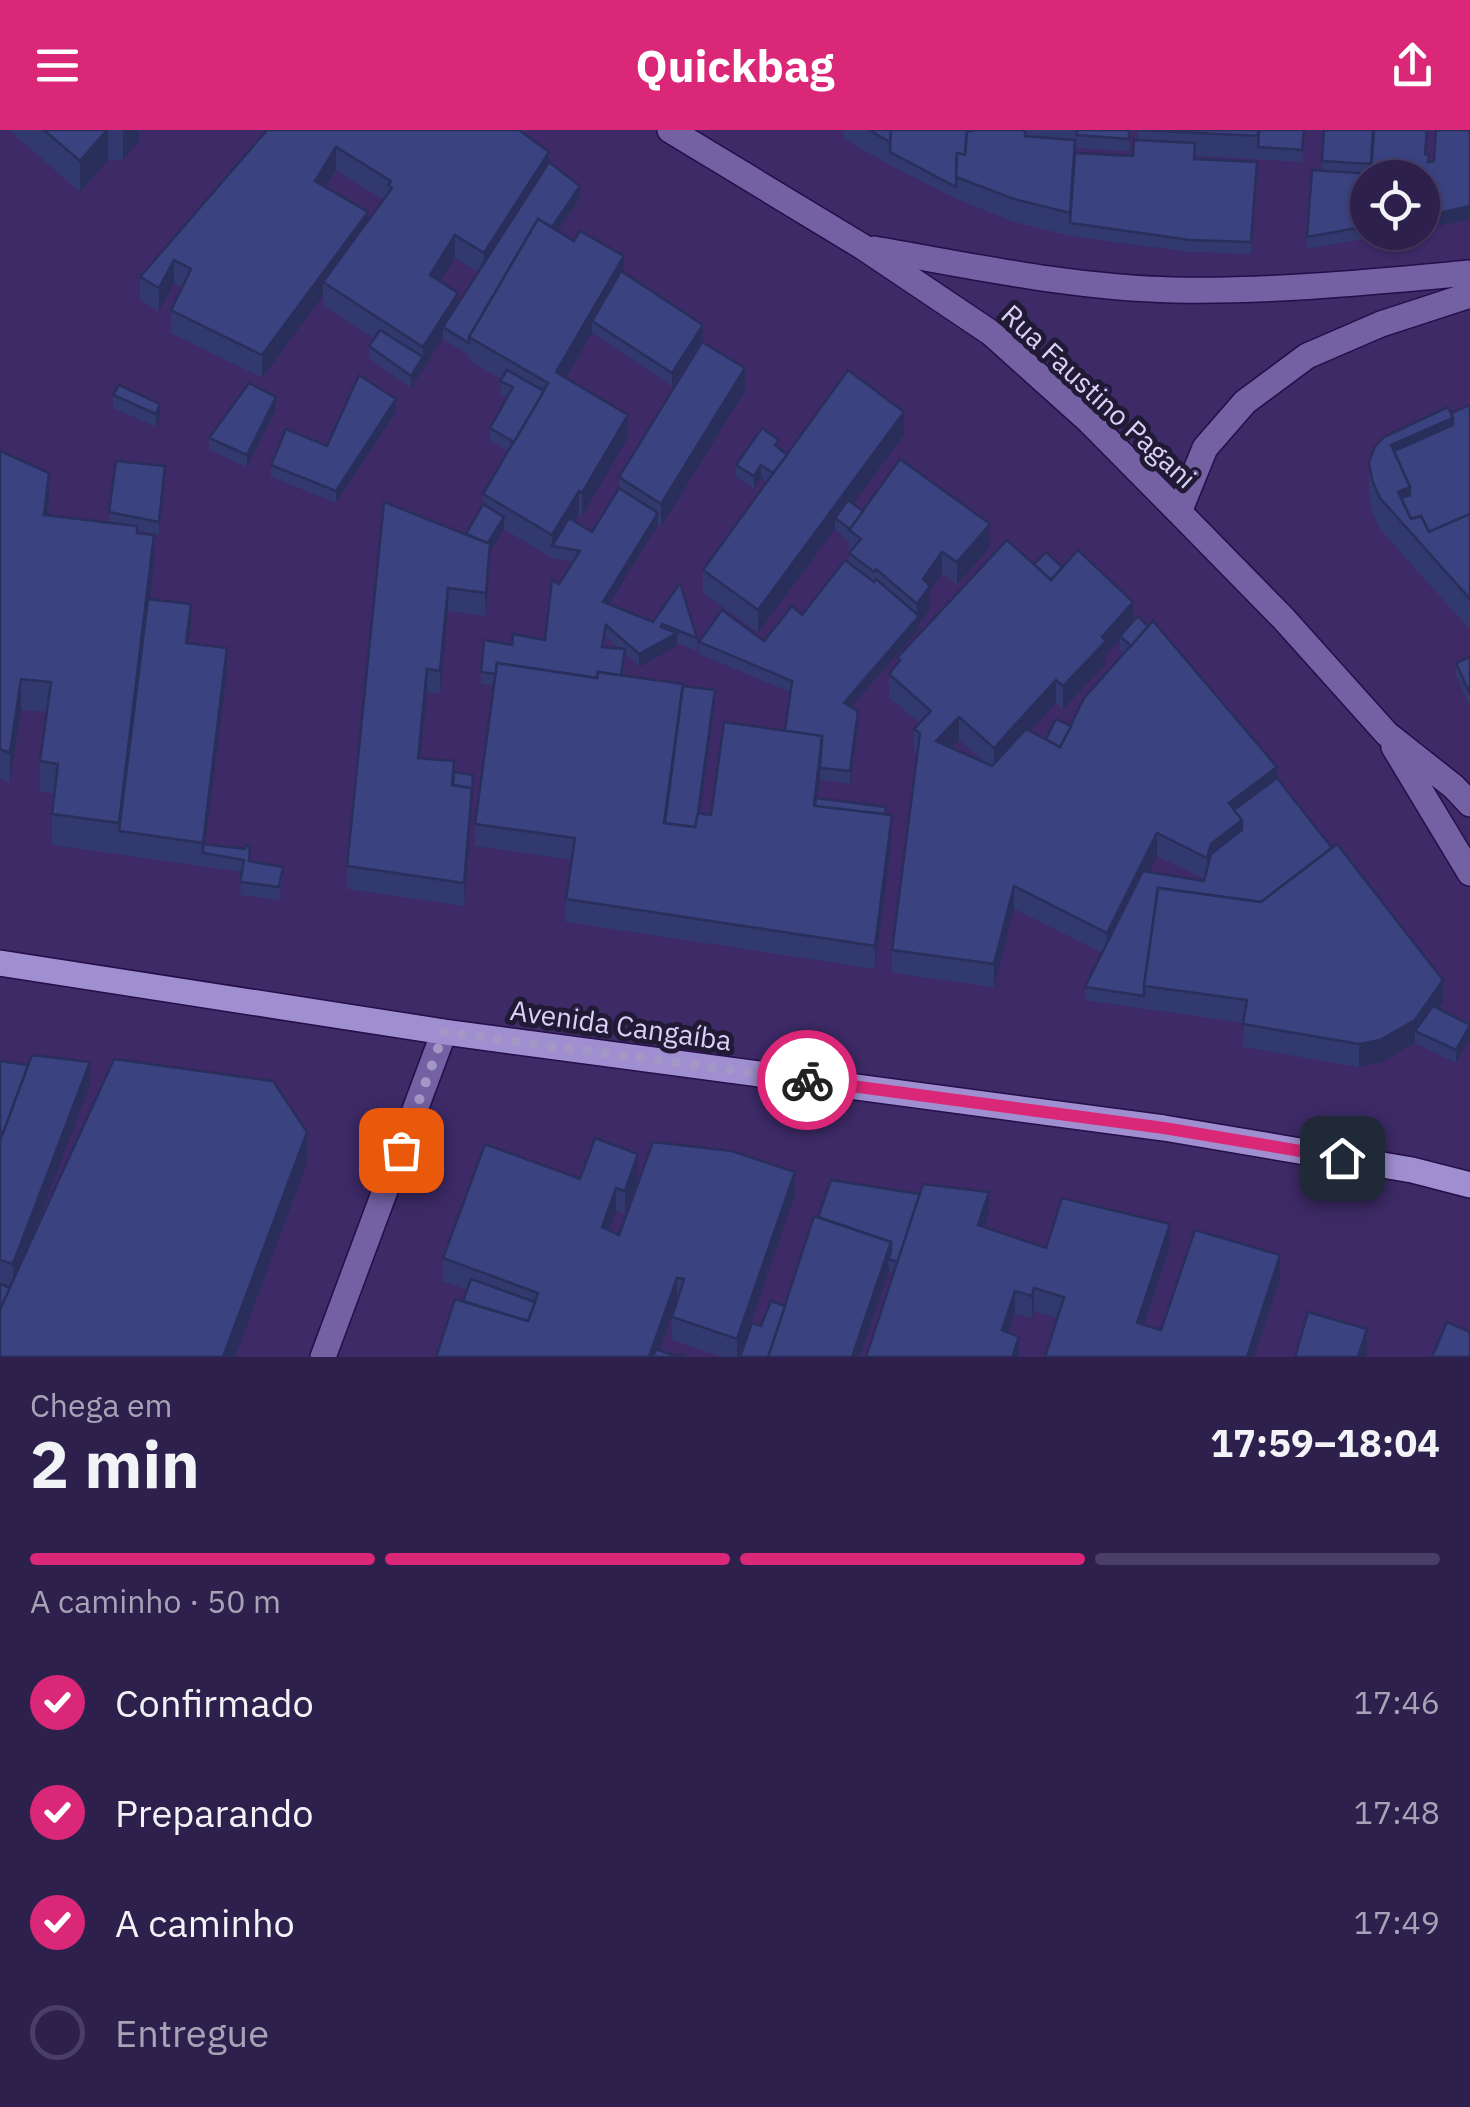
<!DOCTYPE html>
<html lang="pt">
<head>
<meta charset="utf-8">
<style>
  :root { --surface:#2e204d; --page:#362854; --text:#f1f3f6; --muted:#a7a3b6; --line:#493e65; --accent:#db2777 }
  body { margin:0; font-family:"IBM Plex Sans",sans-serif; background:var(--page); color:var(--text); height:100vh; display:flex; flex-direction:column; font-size:38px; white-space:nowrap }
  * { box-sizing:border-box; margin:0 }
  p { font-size:32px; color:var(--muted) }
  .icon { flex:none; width:55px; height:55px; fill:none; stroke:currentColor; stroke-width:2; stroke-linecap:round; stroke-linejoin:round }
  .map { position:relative; height:1227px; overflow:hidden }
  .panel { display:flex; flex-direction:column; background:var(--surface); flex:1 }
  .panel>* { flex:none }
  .tools { position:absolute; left:1350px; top:30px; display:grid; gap:20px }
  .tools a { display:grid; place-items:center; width:90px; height:90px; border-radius:50%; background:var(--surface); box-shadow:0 2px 8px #0004,0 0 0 2px var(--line); font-size:50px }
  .pin { position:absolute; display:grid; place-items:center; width:85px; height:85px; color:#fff; margin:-42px; border-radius:20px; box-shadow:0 5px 15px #0006 }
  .courier { position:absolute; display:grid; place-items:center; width:100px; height:100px; margin:-50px; border:8px solid #db2777; border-radius:50%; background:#fff; color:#222; box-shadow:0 2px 12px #0007 }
  .summary em { font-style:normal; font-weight:700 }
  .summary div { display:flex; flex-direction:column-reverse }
  .summary { display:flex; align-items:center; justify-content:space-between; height:170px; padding:0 30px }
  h1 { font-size:65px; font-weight:700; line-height:75px }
  .bar { display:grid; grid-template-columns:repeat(4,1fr); gap:15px 10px; align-content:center; height:120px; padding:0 30px }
  .bar i { height:12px; border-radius:8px; background:var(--line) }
  .bar .selected { background:var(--accent) }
  .bar p { grid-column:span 4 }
  ol { padding:0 30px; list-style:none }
  li { display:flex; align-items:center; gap:30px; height:110px }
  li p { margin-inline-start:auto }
  li .icon { padding:10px; border-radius:50%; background:var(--accent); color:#fff; stroke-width:4 }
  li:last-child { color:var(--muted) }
  li i { width:55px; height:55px; border:5px solid var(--line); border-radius:50% }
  header { display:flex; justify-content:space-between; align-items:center; height:130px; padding:0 30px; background:var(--accent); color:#fff; font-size:45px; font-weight:700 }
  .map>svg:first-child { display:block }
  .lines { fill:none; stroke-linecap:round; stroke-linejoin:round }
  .minor-casing { stroke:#250e49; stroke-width:28 }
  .major-casing { stroke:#250e49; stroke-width:28 }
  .minor { stroke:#7361a3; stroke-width:25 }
  .major { stroke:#a08fd0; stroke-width:25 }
  .wall { fill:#32396e; fill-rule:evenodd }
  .shaded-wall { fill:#292e5a }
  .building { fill:#3a4280; stroke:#292e5a; stroke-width:2.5 }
  .done { stroke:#a297c5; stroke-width:10; stroke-dasharray:0 18 }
  .route { stroke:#db2777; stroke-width:12 }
  .labels { text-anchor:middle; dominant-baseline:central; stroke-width:10; stroke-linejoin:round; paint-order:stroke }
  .street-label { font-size:28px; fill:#d9d1f7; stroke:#211a35 }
</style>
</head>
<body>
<header><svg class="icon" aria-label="menu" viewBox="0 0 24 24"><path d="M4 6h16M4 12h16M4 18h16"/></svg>Quickbag<svg class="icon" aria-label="share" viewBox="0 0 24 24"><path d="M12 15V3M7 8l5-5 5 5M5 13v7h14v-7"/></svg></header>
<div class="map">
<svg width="1470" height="1227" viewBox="0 0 1470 1227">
  <rect width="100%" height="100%" fill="#3d2a67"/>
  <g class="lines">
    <defs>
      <g id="minor">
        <path d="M670,0L863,117L991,203L1088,290L1179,382L1283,488L1387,604L1454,657L1470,674"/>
        <path d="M874,119C973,136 1073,158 1174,160C1273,162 1372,152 1470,143"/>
        <path d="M1179,382L1205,318L1245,272L1307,226L1381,194L1470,165"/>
        <path d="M1394,617L1470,743"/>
        <path d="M323,1227L444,902"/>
      </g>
      <path id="major" d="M0,833L444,902L1164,998L1412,1040L1470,1055"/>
    </defs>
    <use href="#minor" class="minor-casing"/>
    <use href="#major" class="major-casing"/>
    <use href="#minor" class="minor"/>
    <use href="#major" class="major"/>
  </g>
  <g class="wall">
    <path d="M9,0H139V11L123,30H108L80,62Z"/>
    <path d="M267,0L549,32L580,68L558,101L624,143L703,207L672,256L592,203L566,248L628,308L582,386L579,384L575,391L592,402L619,358V347L745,261L661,397L658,395L609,474L653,492L680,453L697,508V521L677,513V516L639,537L625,524L623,546L683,556L715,572L700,684L711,685L785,601L790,562L699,524V512L764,511L802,485L849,433V411L835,399L758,503L703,463V440L767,352L761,347L754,359L736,347V335L779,319L787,325L904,305L853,374L863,381L990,417L957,455L942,444L930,462V479L919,494V499L851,577L858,594L850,654L820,650L817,668L886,684L892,708L875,839L566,792V769L572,730L475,716V694L494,556L481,554V542L512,515L545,510L559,454L573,432L552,428L504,399L490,423L486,486L448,481L440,564L427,562L420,628L454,642L472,681L464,776L347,759V736L466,404L483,375V364L508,321L490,310V298L507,267L500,263L501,249L469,230V225L443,209L411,258L369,228V216L374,208L323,175V166L262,248L171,203V180L182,157L174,153L159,181L140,170V147ZM336,40L384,70L368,91L325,57ZM455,128L478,142L458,173L440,151ZM606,507L618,518L604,517Z"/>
    <path d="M844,0H1130L1129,21L1077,18V15H1075V23L1133,26L1138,10V0H1305L1302,32L1195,26V29L1257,45L1251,124L1190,122L1070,106L1014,92L956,69L890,35L844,9Z"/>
    <path d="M1324,0L1426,24L1429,31H1434L1470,0V89L1422,99V48H1368V102H1404L1307,119V107L1322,41Z"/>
    <path d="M113,265L160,286L156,297L113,278Z"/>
    <path d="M1470,275V500L1380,399L1372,381L1369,362V332L1451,283Z"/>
    <path d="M276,279L247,337L209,320V308Z"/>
    <path d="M396,282L336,373L271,347V335L327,316Z"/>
    <path d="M0,321L49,374L48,385L109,392V382L165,349L159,405L137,400V403L154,435L150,469L191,497L189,513L227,541L205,714L250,731L283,749L279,770L240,765L242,742L52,715V684L55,664L40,662V631L47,582L21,580L10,653L0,649Z"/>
    <path d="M1034,434L1062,437L1133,491L1277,648L1443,873L1439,879L1470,907L1456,933L1415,913L1380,933L1359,937L1243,917L1244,893L1085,870V857L1102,823L1014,779L994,857L892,843V820L917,624L914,622V599L919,593L889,567V544L897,534V528ZM1120,510V519L1124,523L1071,596L1046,609L1030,601L1056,573L1063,579L1106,534V525ZM959,610L985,633L952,618ZM1157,726L1204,749V751L1148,742Z"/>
    <path d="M1470,527V577L1456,545V533Z"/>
    <path d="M0,931L90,955L26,1122L307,1033L10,1158V1156L0,1153Z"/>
    <path d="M638,1047L625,1084L616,1081L609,1101L619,1105L795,1065L739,1227H722L672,1210V1187L677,1171L660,1220L678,1227H436L467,1160L443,1151V1128L580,1049Z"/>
    <path d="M989,1084L985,1098L1046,1118L1170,1117L1144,1195L1161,1200L1280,1148L1254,1227L1057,1188L1034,1181L1032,1188L1015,1184L1009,1203L1019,1227L894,1143L889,1141L860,1227H740L761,1196L785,1176L818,1087Z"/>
  </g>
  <g class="shaded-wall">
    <path d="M108,0V30L80,62V31Z"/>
    <path d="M123,0H139V11L123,30Z"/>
    <path d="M336,17V40L315,74V51Z"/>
    <path d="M549,22V45L484,146V123Z"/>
    <path d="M580,56V68L547,117V105Z"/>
    <path d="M1470,76V89L1424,99V87Z"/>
    <path d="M368,82V105L323,152V166L262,248V225Z"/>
    <path d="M455,105V128L430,168V145Z"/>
    <path d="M624,126V149L592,191V203L556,265V242Z"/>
    <path d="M174,130V153L159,181V158Z"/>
    <path d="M458,163V186L443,197V209L411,258V246L423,227V217Z"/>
    <path d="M703,195V207L672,256V243Z"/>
    <path d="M745,238V261L661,397V374Z"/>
    <path d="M276,267V279L247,337V325Z"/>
    <path d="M396,269V282L336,373V361Z"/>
    <path d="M160,274V286L156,297V284Z"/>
    <path d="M904,282V305L840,392L835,388V399L758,503V480Z"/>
    <path d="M628,285V308L582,386V363Z"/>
    <path d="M1453,288V318L1400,341L1391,315Z"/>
    <path d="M761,335V347L754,359V346Z"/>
    <path d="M165,336V349L159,405V392Z"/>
    <path d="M49,343V374L44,415V385Z"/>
    <path d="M1410,357V387L1398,362Z"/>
    <path d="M579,361V384L559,417L552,416V405Z"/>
    <path d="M658,383V395L603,484V472Z"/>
    <path d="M504,387V399L490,423L486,486L483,422Z"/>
    <path d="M990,394V417L957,455V432Z"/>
    <path d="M154,405V435L122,701H119V724V693Z"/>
    <path d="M942,422V444L930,462V479L919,494V499L844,585V573L917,488V474L923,449Z"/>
    <path d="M448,458V481L440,564V541Z"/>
    <path d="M1133,472V495L1120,506V510L1106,525V534L1063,579V556L1102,507Z"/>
    <path d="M191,474V497L186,536V513Z"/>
    <path d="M677,503V516L639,537V524Z"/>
    <path d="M227,518V541L204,724L203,723V736V713Z"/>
    <path d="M427,539V562L418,651V628Z"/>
    <path d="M21,549V580L10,653V623Z"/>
    <path d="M1056,550V573L994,641V618Z"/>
    <path d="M715,560V572L695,720V707Z"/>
    <path d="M858,581V594L850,654V641Z"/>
    <path d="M959,587V610L936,634V611Z"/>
    <path d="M822,606L820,650L815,686L814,675Z"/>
    <path d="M1277,637V660L1235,691L1229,673Z"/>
    <path d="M473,645L472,681L464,776V753Z"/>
    <path d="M892,685V708L875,839V816Z"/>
    <path d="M1242,690V713L1207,750V728L1211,714Z"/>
    <path d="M1157,703V726L1107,825V803Z"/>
    <path d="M1014,756V779L994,857V834Z"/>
    <path d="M1443,850V873L1421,904L1415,901V913L1380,933L1359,937V914Z"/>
    <path d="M1470,895V907L1456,933V920Z"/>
    <path d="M90,932V955L13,1157V1134Z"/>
    <path d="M307,1002V1033L235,1227H223Z"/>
    <path d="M638,1024V1047L625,1084V1061Z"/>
    <path d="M795,1042V1065L739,1227H737V1209Z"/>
    <path d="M616,1058V1081L602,1120V1097Z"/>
    <path d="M989,1062V1084L978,1118V1095Z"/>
    <path d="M1170,1094V1117L1137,1216V1193Z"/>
    <path d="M891,1112V1130L888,1129L889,1141L860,1227H852Z"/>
    <path d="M1280,1125V1148L1254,1227H1247Z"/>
    <path d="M677,1148V1171L657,1227H649Z"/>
    <path d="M1034,1158V1181L1032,1188V1166Z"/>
    <path d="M1015,1161V1184L1002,1223V1200Z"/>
    <path d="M1367,1199V1222L1365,1227H1358Z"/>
    <path d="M1019,1207V1227H1012Z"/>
  </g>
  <g class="building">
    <path d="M44,0H107L80,31Z"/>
    <path d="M267,0H519L549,22L484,123L455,105L430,145L458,163L423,217L323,152L392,58L388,55L391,51L336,17L315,51L368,82L262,225L171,180L191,139L174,130L159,158L140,147Z"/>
    <path d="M869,0H891L890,12Z"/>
    <path d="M891,0H975L967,2L965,25L957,23L956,57L890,22Z"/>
    <path d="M975,0H1025V6L1075,10L1070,83L1014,69L956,47L957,23L965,25L967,2Z"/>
    <path d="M1077,0H1129V9L1077,5Z"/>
    <path d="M1139,0H1258V6Z"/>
    <path d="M1259,0H1304L1302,20L1258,17Z"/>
    <path d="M1324,0H1373L1371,34L1322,31Z"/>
    <path d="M1374,0H1427L1425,24L1429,25L1428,32L1434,31L1436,0H1470V76L1422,87V48H1368V96L1307,107L1312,40L1371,44Z"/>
    <path d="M1134,10L1195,13L1194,29L1257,32L1251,112L1190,110L1070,93L1075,23L1133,26Z"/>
    <path d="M549,32L580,56L552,97L538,89L469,207V213L443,197Z"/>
    <path d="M538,89L574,111L580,101L624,126L556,242L628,285L582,363L579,361L552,405L483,364L548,253L469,207Z"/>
    <path d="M621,141L703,195L672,243L592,191Z"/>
    <path d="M380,200L423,227L411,246L369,216Z"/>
    <path d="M702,212L745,238L661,374L619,347Z"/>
    <path d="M507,240L544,261L514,312L490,298L513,257L500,251Z"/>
    <path d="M848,240L904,282L758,480L703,440Z"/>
    <path d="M359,245L396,269L336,361L271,335L286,299L327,316Z"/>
    <path d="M249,253L276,267L247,325L209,308Z"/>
    <path d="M119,255L160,274L156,284L113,265Z"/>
    <path d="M1470,275V384L1429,402L1421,386L1411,389L1401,368L1410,365V357L1394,321L1453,295V288L1451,283Z"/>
    <path d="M1448,277L1453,288L1391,315L1410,357L1398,362L1411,389L1421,386L1429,402L1470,384V469L1380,368L1372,350L1369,332L1375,316L1384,307Z"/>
    <path d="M762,298L779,310L775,315L787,325L773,343L761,335L754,346L736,335Z"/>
    <path d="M0,321L49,343L44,385L137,396V403L154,405L119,693L52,684L58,634L40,631L51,552L21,549L10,623L0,619Z"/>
    <path d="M900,329L990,394L957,432L942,422L923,449L930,456L917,474L876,439L874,442L849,423L861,409L849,400Z"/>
    <path d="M116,331L165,336L159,392L109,382Z"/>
    <path d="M619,358L658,383L603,472L653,492L680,453L697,508L662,494L661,497L677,503L639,524L606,495L602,517L625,519L621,546L598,542L597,548L497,533L496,544L481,542L484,510L512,515L513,504L545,510L552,450L559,454L580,421L552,416L569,388L592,402Z"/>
    <path d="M848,370L863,381L850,399L835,388Z"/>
    <path d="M384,372L490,414L486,463L448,458L440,541L427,539L418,628L454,631L452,655L472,658L464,753L347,736Z"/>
    <path d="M483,374L504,387L488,413L466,404Z"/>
    <path d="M1007,410L1051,450L1078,420L1133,472L1102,507L1106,511L1063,556L1056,550L994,618L959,587L936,611L992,636L1026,599L1060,617L1084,568L1153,491L1277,637L1229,673L1242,690L1211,714L1207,728L1157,703L1107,803L1014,756L994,834L892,820L920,603L914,599L931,581L889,544L900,530L897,528Z"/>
    <path d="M1046,422L1062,437L1051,450L1034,434Z"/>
    <path d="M845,430L874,452L876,449L919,486L844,573L858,581L850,641L820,638L822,606L785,601L792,551L699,512L722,480L764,511L792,476L802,485Z"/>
    <path d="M148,469L191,474L186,513L227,518L203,713L119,701Z"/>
    <path d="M1138,486L1148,496L1131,516L1120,506Z"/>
    <path d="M1470,527V564L1456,533Z"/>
    <path d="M497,533L597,548L598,542L683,554L664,693L695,697L697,683L711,685L724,592L822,606L814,675L892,685L875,816L566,769L575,708L475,694Z"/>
    <path d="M683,556L715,560L698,683L695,697L665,693Z"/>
    <path d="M1056,589L1071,596L1060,617L1046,609Z"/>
    <path d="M454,642L473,645L472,668V658L453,655Z"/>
    <path d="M1277,648L1332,718L1261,772L1158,758L1144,856V866L1085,857L1143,741L1204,751L1211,724L1242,700V690L1234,680Z"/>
    <path d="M816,668L886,677L885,684L815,676Z"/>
    <path d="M203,714L245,719L246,715L250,716L249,731L283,737L279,757L240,752L244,730L203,723Z"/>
    <path d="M1337,714L1443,850L1415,890L1380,910L1359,914L1243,894L1247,870L1144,856L1158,758L1261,772Z"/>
    <path d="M1433,876L1470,895L1456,920L1415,901Z"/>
    <path d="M32,925L90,932L13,1134L0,1130V1010Z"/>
    <path d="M114,929L273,951L307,1002L223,1227H0V1179Z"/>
    <path d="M0,931L28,935L3,1003L0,1002Z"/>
    <path d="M595,1008L638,1024L625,1061L616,1058L602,1097L619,1105L653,1012L732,1021L795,1042L737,1209L672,1187L684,1149L677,1148L649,1227H436L455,1169L528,1191L538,1163L443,1128L485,1014L580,1049Z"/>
    <path d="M831,1050L920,1064L898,1132L888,1129L891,1122V1112L818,1087Z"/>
    <path d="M923,1054L989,1062L978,1095L1046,1118L1062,1068L1170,1094L1137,1193L1161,1200L1195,1100L1280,1125L1247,1227H1045L1064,1167L1034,1158L1032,1166L1015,1161L1002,1200L1019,1207L1012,1227H866Z"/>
    <path d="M814,1086L891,1112L852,1227H768Z"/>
    <path d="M471,1149L535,1172L528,1191L463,1171Z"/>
    <path d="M0,1154L10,1158L0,1179Z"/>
    <path d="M771,1171L785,1176L768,1227H740L752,1193L761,1196Z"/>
    <path d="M1308,1182L1367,1199L1358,1227H1295Z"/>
    <path d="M1447,1192L1470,1202V1227H1432Z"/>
    <path d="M656,1219L678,1227L680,1224L687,1227H653Z"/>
  </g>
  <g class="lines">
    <path class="done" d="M401,1020L444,902L807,950"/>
    <path class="route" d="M807,950L1164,998L1342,1028"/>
  </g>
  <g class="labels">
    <g class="street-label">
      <text transform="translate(1099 266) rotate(43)">Rua Faustino Pagani</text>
      <text transform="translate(621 895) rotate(8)">Avenida Cangaíba</text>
    </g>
  </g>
</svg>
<div class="tools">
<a><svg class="icon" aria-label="locate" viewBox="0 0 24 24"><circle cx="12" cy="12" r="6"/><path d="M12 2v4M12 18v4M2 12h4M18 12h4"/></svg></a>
</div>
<div class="pin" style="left:401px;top:1020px;background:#ea580c"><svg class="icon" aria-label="bag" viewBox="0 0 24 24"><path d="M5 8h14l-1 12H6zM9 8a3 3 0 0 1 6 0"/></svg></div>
<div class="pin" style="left:1342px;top:1028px;background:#1f2937"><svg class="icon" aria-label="home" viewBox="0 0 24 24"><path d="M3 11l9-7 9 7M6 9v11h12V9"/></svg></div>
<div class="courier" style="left:807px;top:950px"><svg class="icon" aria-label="bike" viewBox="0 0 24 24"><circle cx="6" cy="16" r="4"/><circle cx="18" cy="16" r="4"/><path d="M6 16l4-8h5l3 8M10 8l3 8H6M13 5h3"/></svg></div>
</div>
<section class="panel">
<div class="summary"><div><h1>2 min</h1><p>Chega em</p></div><em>17:59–18:04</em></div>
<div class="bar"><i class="selected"></i><i class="selected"></i><i class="selected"></i><i></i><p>A caminho · 50 m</p></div>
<ol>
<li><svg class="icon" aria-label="check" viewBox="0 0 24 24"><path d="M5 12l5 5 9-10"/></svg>Confirmado<p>17:46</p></li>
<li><svg class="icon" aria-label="check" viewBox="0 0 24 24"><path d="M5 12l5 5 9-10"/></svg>Preparando<p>17:48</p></li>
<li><svg class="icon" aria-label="check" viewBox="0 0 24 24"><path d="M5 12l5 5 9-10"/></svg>A caminho<p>17:49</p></li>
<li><i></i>Entregue</li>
</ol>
</section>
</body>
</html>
